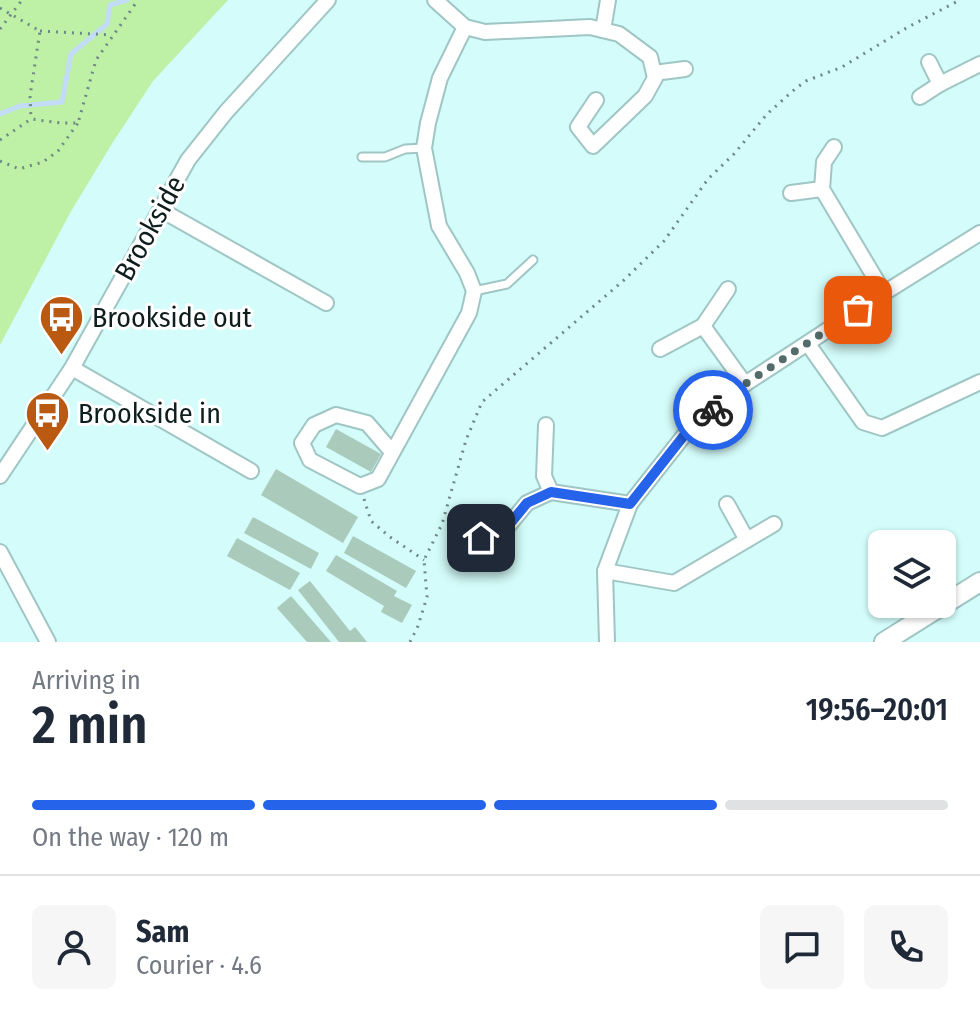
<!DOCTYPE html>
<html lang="en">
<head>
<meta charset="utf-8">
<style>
  :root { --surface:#fff; --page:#f6f6f7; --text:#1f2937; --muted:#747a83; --line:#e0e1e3; --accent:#2563eb }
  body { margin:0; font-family:"Fira Sans Condensed",sans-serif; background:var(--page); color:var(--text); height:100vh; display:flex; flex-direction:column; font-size:30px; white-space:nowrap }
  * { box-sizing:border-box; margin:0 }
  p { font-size:26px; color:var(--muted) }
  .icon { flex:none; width:44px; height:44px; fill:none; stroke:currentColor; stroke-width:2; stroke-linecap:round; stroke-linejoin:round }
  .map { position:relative; height:642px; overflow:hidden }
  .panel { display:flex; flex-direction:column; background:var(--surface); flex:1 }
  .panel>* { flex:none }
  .tools { position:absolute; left:868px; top:530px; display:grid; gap:16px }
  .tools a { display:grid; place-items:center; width:88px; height:88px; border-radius:12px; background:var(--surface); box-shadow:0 2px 6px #0004; font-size:40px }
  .pin { position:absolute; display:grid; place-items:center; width:68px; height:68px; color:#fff; margin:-34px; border-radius:16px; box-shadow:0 4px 12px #0006 }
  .courier { position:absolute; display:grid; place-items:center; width:80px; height:80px; margin:-40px; border:6px solid #2563eb; border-radius:50%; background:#fff; color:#222; box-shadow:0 2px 10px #0007 }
  .head em { font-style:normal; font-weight:600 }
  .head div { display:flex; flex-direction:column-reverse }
  .head { display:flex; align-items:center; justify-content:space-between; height:136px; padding:0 32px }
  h1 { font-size:52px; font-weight:600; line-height:60px }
  .bar { display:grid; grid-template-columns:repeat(4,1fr); gap:12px 8px; align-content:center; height:96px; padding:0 32px }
  .bar i { height:10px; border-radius:6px; background:var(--line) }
  .bar .on { background:var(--accent) }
  .bar p { grid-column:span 4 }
  .line { display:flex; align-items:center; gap:20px; padding:0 32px; border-top:2px solid var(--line) }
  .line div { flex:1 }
  .round { display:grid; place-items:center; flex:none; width:84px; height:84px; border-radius:12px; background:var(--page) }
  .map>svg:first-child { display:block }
  .green { fill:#bef0a6 }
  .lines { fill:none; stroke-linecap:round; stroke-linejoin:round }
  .stream { stroke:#c2dcf8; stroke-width:5 }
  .building { fill:#aacbbb }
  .service-casing { stroke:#9fc6c4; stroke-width:11 }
  .minor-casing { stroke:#9fc6c4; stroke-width:18 }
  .secondary-casing { stroke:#9fc6c4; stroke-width:22 }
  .path { stroke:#6d8887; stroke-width:3; stroke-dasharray:2 6; stroke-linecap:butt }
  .service { stroke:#fff; stroke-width:7 }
  .minor { stroke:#fff; stroke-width:14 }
  .secondary { stroke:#fff; stroke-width:18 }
  .done { stroke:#536b6a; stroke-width:8; stroke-dasharray:0 14.4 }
  .route { stroke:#2563eb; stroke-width:10 }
  .labels { text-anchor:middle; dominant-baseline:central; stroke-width:6; stroke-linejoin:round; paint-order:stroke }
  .street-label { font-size:28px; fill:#0e1d1d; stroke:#fff }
  .poi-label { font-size:28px; fill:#0e1d1d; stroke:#fff; text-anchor:start }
</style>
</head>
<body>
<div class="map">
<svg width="980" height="642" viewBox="0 0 980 642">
  <rect width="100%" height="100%" fill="#d3fcfa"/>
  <path class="green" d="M0,0H228L153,81L113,142L70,213L0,345Z"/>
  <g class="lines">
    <path class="stream" d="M0,114L20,106L62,102L71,54L107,24L110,5L127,0"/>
  </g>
  <g class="building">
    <path d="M336,429L381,454L371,472L326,447Z"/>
    <path d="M276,469L358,517L343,543L261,495Z"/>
    <path d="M253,517L319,553L311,569L244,533Z"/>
    <path d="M353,536L416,571L406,588L344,553Z"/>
    <path d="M237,538L300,573L290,590L227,556Z"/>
    <path d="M336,555L397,591L394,596L412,605L402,623L381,612L384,606L326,571Z"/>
    <path d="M310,581L350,631L355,627L367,642H339L298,590Z"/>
    <path d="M291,596L331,642H307L277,608Z"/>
  </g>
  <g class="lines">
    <defs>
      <g id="service">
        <path d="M362,157H385L405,149L424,148"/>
        <path d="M474,291L507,284L533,260"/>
      </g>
      <g id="minor">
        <path d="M435,0L465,27L485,32L590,27L619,34L650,57L655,78L645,96L593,146L578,127L596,100"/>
        <path d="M603,30L608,0"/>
        <path d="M929,62L940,84"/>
        <path d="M654,73L685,69"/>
        <path d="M920,97L940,84L980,64"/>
        <path d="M834,147L824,162L822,189L884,293"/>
        <path d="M791,193L822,189"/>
        <path d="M161,210L326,303"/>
        <path d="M703,326L745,384"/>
        <path d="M808,344L863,422L882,428L980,382"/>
        <path d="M660,349L703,326L728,289"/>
        <path d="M72,368L251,471"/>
        <path d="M546,425L544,476L551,492"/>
        <path d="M392,452L367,423L336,415L314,425L302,443L310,460L360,486L378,479L469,313L474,291L467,273L439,226L424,148L428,123L440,78L465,27"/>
        <path d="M0,476L72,368L188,160L226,112L328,0"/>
        <path d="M727,504L747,540"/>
        <path d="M481,538L504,531L527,503L551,492L630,504"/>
        <path d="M0,552L48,642"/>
        <path d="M605,571L674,583L774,524"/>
        <path d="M607,642L605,571L630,504L686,433L745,384L884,293L980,233"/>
      </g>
      <path id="secondary" d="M884,642L980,582"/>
    </defs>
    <use href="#service" class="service-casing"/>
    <use href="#minor" class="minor-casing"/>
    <use href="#secondary" class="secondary-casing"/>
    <g class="path">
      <path d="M0,8L40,31L30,96L31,119"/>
      <path d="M0,29L22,0"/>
      <path d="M40,31L112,35"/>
      <path d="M0,140L31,119L61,123H78L96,60L138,0"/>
      <path d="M0,161L19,169L43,162L58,151L78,123"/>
      <path d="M364,499L371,521L390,537L424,560"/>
      <path d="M410,642L418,626L427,597L424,560L442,524L466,440L482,402L623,281L664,241L708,179L734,154L767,114L795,89L806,81L842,67L908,27L960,0"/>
    </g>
    <use href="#service" class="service"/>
    <use href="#minor" class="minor"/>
    <use href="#secondary" class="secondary"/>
  </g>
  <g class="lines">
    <path class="done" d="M713,410L745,384L858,310"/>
    <path class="route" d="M481,538L504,531L527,503L551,492L630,504L686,433L713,410"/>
  </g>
  <defs>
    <symbol id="bus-pin" viewBox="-11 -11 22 30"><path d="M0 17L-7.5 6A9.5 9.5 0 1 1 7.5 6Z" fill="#b95912" stroke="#fff"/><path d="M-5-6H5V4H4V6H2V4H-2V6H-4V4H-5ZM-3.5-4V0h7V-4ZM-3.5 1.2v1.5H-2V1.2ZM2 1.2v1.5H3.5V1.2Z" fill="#fff"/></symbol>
  </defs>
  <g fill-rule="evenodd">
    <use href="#bus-pin" x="36" y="292" width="51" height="69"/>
    <use href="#bus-pin" x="22" y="388" width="51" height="69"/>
  </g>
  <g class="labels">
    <g class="street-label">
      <text transform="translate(150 228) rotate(-61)">Brookside</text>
    </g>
    <g class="poi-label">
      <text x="92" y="317">Brookside out</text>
      <text x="78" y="413">Brookside in</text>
    </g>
  </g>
</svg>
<div class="tools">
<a><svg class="icon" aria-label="layers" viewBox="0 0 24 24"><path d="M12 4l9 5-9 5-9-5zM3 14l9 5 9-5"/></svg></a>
</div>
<div class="pin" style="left:858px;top:310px;background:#ea580c"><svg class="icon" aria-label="bag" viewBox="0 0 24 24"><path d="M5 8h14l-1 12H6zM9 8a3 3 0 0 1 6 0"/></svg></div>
<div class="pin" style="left:481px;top:538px;background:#1f2937"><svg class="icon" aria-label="home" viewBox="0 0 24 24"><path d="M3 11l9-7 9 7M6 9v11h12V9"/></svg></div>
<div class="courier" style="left:713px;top:410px"><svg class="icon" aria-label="bike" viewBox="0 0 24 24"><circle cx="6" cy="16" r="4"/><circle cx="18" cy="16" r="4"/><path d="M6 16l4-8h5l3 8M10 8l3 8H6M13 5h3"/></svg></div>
</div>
<section class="panel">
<div class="head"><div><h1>2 min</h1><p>Arriving in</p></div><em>19:56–20:01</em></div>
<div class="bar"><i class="on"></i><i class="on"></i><i class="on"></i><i></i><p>On the way · 120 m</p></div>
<div class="line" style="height:144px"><a class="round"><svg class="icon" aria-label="person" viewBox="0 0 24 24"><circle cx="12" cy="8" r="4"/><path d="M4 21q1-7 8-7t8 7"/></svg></a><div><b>Sam</b><p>Courier · 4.6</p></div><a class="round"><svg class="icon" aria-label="chat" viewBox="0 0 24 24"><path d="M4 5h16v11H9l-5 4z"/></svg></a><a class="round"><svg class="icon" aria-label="phone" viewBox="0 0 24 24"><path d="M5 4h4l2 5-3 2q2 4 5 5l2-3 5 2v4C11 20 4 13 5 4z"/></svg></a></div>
</section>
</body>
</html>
